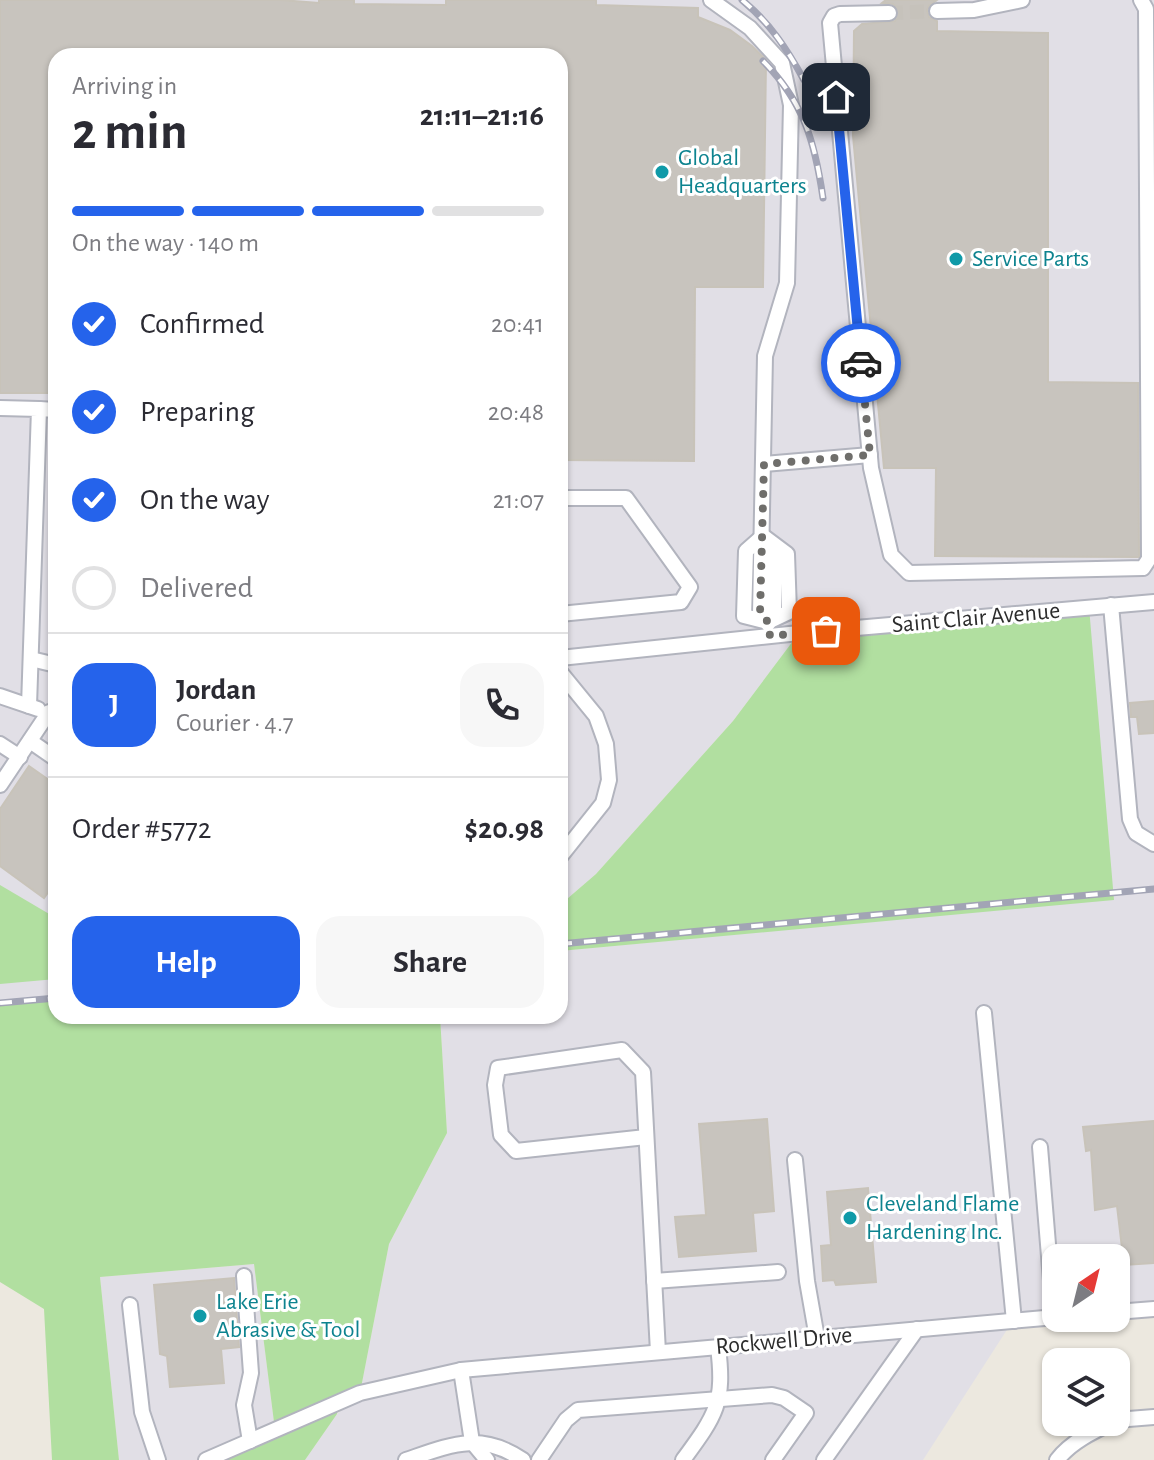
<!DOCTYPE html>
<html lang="en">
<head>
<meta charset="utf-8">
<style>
  :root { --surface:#fff; --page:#f7f7f7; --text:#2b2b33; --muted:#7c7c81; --line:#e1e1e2; --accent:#2563eb }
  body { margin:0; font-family:"Alegreya Sans",sans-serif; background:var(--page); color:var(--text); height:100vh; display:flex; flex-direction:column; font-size:30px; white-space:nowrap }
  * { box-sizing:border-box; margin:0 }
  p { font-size:26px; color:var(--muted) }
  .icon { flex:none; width:44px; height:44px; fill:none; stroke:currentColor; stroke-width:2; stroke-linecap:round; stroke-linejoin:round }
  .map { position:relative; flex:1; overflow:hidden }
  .panel { position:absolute; left:48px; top:48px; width:520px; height:976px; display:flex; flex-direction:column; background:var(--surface); border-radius:24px; box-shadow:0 2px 6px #0004 }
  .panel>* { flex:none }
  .needle { width:52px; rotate:35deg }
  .buttons { position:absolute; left:1042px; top:1244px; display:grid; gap:16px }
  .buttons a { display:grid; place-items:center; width:88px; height:88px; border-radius:16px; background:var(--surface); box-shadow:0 2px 6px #0004; font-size:40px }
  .pin { position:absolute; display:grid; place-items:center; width:68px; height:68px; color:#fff; margin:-34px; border-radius:16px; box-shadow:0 4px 12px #0006 }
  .courier { position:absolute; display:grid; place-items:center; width:80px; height:80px; margin:-40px; border:6px solid #2563eb; border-radius:50%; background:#fff; color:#222; box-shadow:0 2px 10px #0007 }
  .head em { font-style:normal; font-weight:700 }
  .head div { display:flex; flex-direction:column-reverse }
  .head { display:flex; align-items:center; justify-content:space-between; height:136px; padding:0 24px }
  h1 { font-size:52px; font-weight:700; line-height:60px }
  .bar { display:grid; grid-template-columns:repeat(4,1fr); gap:12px 8px; align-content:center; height:96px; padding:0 24px }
  .bar i { height:10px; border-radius:6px; background:var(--line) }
  .bar .selected { background:var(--accent) }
  .bar p { grid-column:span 4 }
  .line { display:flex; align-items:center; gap:20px; padding:0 24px; border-top:2px solid var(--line) }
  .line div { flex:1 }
  .round { display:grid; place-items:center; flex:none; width:84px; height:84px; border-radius:24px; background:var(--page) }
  ol { padding:0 24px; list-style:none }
  li { display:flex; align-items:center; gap:24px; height:88px }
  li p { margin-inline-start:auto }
  li .icon { padding:8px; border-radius:50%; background:var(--accent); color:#fff; stroke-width:4 }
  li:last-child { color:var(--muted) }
  li i { width:44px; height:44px; border:4px solid var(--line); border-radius:50% }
  .action { display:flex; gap:16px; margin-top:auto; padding:16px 24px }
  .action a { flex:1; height:92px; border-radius:24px; background:var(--accent); color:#fff; font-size:32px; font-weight:700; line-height:92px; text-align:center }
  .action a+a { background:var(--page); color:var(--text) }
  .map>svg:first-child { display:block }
  .industrial { fill:#e1dfe6 }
  .green { fill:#b1dfa0 }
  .building { fill:#c8c4be; stroke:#c8c3b9; stroke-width:2 }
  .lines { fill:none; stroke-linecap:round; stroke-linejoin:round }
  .minor-tunnel { stroke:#c6c2bb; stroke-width:14; stroke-dasharray:14 7; stroke-linecap:butt }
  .minor-casing { stroke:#b2b4be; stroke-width:18 }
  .minor { stroke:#fff; stroke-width:14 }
  .rail-casing { stroke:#a2a4b5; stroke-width:7 }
  .rail { stroke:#fff; stroke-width:4; stroke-dasharray:12; stroke-linecap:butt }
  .done { stroke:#6f6e6b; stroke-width:8; stroke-dasharray:0 14.4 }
  .route { stroke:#2563eb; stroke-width:10 }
  .culture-dot { fill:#0f9aa8; stroke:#fff; stroke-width:3 }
  .labels { text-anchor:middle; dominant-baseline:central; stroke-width:6; stroke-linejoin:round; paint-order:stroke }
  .culture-label { font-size:24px; fill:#0d838f; stroke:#fff; text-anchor:start }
  .street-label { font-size:24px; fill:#2c2c2c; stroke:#fff }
</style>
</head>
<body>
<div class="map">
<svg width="1154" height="1460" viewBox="0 0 1154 1460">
  <rect width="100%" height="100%" fill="#ece8df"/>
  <g class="industrial">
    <path d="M0,0H1154V1309L1116,1312V1258H1056V1317L513,1365L360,1393L389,1244L447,1133L440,1016H560V951L1114,899L799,633L733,721L596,874L560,905V56H56V998L0,1003Z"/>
    <path d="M254,1264L275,1430L206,1460H119L100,1277Z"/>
    <path d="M1010,1325L923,1460H305L337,1414L359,1396L402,1387L512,1368Z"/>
  </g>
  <g class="green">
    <path d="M1089,607L1114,900L560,951V905L596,874L733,721L799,633Z"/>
    <path d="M0,885L56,918V979L0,984Z"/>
    <path d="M56,998V1016H440L447,1133L389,1244L360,1393L339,1402L337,1414L305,1460H206L275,1430L254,1264L100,1277L119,1460H52L44,1309L0,1282V1003Z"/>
  </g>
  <g class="building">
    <path d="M0,0H281L319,3V0H354V4L446,5V0H596V5L698,8V17L730,30L752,46L766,60L763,287H695L694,461L560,460V56H56V393H0Z"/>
    <path d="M886,0H937L929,6L927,10L929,17L937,21V31L1048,33V382L1138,383L1139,557L935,556L936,468H884L853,136L854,31L862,24L895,21L899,14L898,9L893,4L882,3Z"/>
    <path d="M1154,701V733L1139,734L1137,717H1131L1130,703Z"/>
    <path d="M29,766L56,785V881L44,898L0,866V809Z"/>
    <path d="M767,1119L774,1211L753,1213L756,1251L679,1257L675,1217L706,1215L699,1124Z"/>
    <path d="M1154,1121V1263L1124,1265L1117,1206L1095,1210L1091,1150L1086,1151L1083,1127Z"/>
    <path d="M868,1188L876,1282L836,1285L834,1280L823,1281L821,1246L831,1245L827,1192Z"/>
    <path d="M234,1278L239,1347L221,1349L224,1383L170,1387L167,1356L160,1354L154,1285Z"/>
  </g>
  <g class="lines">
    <path class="minor-tunnel" d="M889,13L937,11"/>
    <defs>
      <g id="minor">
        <path d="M711,0L750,28L782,63L791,105L787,283L765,356L760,614L768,622"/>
        <path d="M937,11L974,10L1022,0"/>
        <path d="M889,13L840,14L834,16L830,23L871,468L891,555L909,573L1143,568L1149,559L1146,9L1141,0"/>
        <path d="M0,408L39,409L29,706"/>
        <path d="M39,409L56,410"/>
        <path d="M764,464L870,455"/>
        <path d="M560,498H626L690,587L681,602L560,614"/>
        <path d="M763,536L787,554L789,612L768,622L744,616L746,551Z"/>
        <path d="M766,541L774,553V613L768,624"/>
        <path d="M1111,605L1130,819L1136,833L1154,844"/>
        <path d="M560,658L799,633L1154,602"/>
        <path d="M31,659L56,665"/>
        <path d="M560,672L596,716L606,744L609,780L603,803L560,857"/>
        <path d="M0,696L38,709"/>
        <path d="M30,741L56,759"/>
        <path d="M0,744L20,757"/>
        <path d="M0,785L49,712"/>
        <path d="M984,1013L1014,1321"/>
        <path d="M646,1137L516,1151L501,1135L495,1085L498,1068L622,1050L643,1072L658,1352"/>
        <path d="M1040,1147L1054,1317"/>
        <path d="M795,1160L807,1281L817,1338"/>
        <path d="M244,1276L251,1373L244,1405L250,1441"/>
        <path d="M654,1281L778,1272"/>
        <path d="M130,1305L142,1412L158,1460"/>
        <path d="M1116,1312L1154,1309"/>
        <path d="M461,1370L472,1442L487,1460"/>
        <path d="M1116,1420L1154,1417"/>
        <path d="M206,1460L360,1393L461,1370L1056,1317"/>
        <path d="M406,1460C450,1445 480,1431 523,1460"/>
        <path d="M539,1460L566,1420L578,1410L772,1395L784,1398L806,1413L773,1460"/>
        <path d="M683,1460C716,1415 725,1403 718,1347"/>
        <path d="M824,1460L917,1329"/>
        <path d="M1057,1460C1071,1442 1092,1432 1113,1422"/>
      </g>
    </defs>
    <use href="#minor" class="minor-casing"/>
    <use href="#minor" class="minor"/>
    <defs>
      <g id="rail">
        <path d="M742,0C770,23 787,49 804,80"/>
        <path d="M763,61C804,102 815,143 823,198"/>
        <path d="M560,944L1154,889"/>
        <path d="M0,1003L56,998"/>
      </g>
    </defs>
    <use href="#rail" class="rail-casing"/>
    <use href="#rail" class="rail"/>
  </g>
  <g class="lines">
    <path class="done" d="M826,631L770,636L768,622L760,614L764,464L870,455L861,363"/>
    <path class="route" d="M836,97L861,363"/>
  </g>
  <g class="culture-dot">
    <circle cx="662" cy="172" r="8"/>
    <circle cx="956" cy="259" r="8"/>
    <circle cx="850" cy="1218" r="8"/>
    <circle cx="200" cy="1316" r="8"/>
  </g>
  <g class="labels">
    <g class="culture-label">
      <text x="678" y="158">Global<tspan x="678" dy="28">Headquarters</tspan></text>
      <text x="972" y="259">Service Parts</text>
      <text x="866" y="1204">Cleveland Flame<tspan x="866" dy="28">Hardening Inc.</tspan></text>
      <text x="216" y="1302">Lake Erie<tspan x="216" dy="28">Abrasive &amp; Tool</tspan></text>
    </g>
    <g class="street-label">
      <text transform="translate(976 618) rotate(-5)">Saint Clair Avenue</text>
      <text transform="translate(784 1341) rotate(-5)">Rockwell Drive</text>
    </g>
  </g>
</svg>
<div class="buttons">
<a><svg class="needle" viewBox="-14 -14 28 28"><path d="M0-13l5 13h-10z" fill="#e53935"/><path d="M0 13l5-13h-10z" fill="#7c7c81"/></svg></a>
<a><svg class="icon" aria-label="layers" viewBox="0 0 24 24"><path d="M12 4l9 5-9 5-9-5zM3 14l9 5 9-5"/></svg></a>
</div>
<div class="pin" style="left:826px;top:631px;background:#ea580c"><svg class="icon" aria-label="bag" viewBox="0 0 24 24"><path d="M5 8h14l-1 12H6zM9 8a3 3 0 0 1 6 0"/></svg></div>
<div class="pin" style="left:836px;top:97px;background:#1f2937"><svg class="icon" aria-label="home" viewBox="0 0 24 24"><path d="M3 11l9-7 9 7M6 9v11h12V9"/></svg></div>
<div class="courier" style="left:861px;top:363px"><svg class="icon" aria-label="car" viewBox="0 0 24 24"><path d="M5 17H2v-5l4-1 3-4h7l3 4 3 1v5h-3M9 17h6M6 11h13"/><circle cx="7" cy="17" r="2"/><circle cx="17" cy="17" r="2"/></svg></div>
<section class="panel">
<div class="head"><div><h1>2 min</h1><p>Arriving in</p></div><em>21:11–21:16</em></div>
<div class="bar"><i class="selected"></i><i class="selected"></i><i class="selected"></i><i></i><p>On the way · 140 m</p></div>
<ol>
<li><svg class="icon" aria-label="check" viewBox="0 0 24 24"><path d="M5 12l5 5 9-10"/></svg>Confirmed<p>20:41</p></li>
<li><svg class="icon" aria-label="check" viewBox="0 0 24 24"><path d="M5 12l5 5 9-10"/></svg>Preparing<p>20:48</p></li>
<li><svg class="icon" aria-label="check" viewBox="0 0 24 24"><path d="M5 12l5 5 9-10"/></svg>On the way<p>21:07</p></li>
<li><i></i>Delivered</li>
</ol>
<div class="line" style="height:144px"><b class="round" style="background:var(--accent);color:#fff">J</b><div><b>Jordan</b><p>Courier · 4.7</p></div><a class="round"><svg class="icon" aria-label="phone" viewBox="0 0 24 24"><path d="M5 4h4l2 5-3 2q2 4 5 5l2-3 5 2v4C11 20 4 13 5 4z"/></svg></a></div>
<div class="line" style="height:104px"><div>Order #5772</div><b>$20.98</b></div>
<div class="action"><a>Help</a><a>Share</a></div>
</section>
</div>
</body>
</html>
